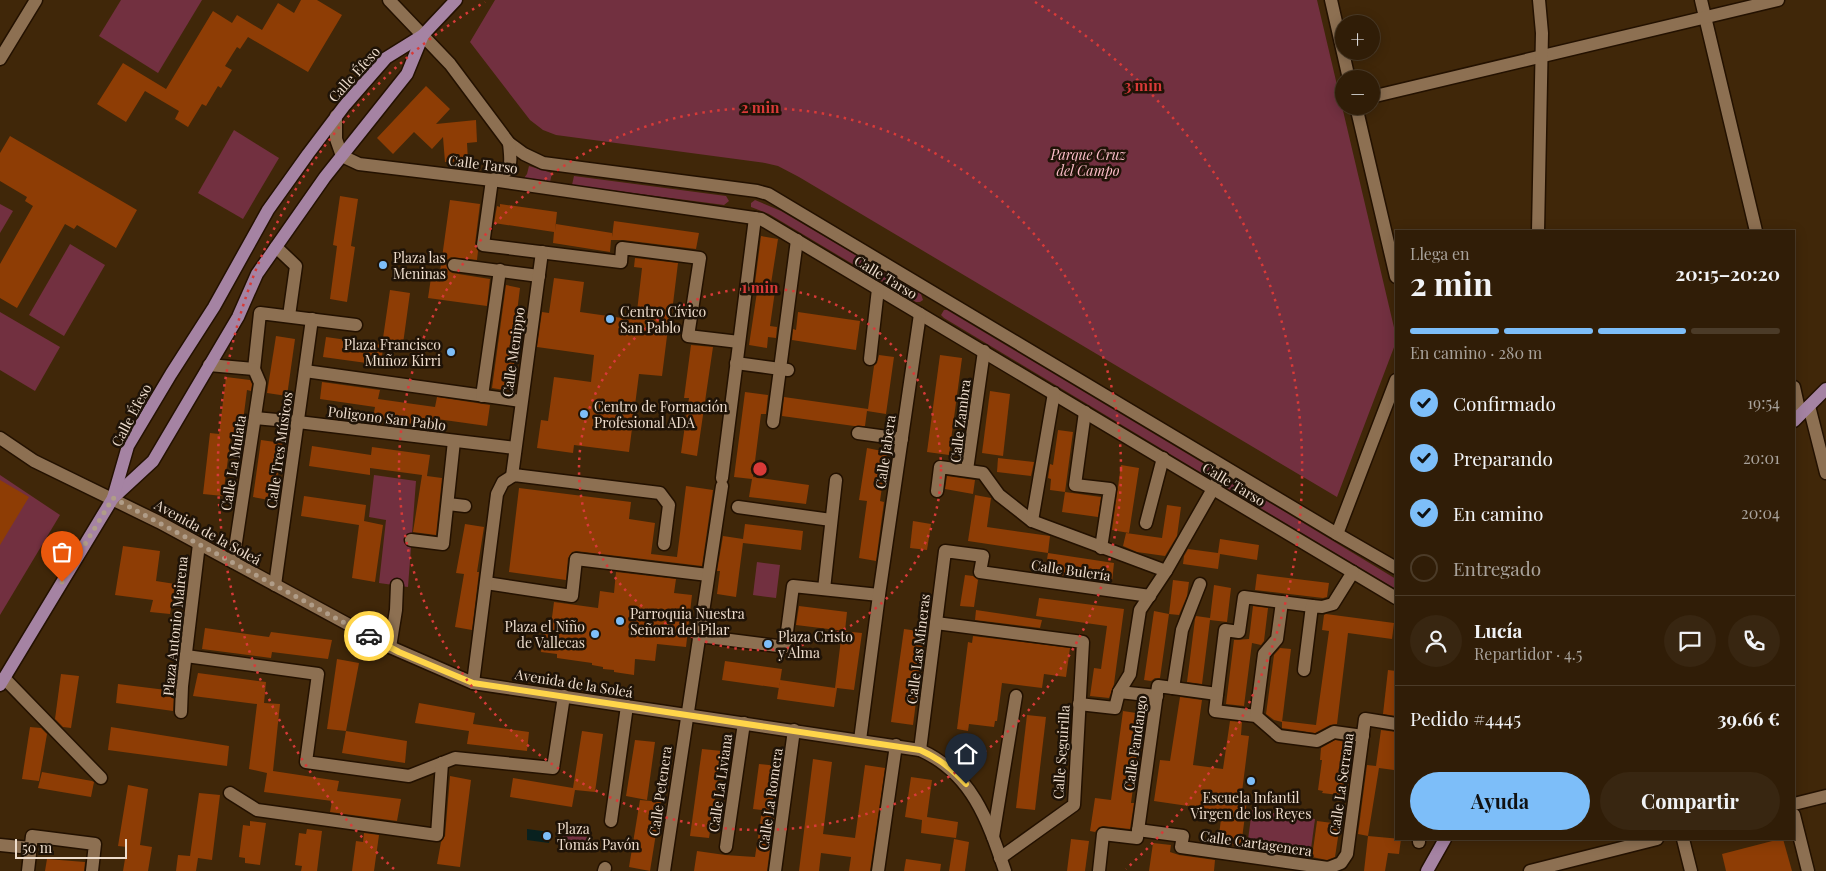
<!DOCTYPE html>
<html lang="es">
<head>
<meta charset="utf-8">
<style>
  :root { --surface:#301d07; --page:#382611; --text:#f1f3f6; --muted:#a8a29b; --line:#4b3b28; --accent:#7dbef9 }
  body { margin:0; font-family:"Playfair Display",serif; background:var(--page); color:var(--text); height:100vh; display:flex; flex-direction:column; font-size:19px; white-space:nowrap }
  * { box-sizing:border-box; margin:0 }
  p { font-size:16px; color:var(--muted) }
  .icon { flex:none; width:28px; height:28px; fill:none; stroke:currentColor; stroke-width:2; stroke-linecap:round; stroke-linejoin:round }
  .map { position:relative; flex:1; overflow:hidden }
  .drawer { position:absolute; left:1395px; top:230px; width:400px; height:610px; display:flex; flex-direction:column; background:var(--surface); border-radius:0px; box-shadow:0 2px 12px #0003,0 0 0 1px var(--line) }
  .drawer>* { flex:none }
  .fabs { position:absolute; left:1335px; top:15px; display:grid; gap:10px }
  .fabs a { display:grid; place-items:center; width:45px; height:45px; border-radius:50%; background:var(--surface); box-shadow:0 2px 12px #0003,0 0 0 1px var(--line); font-size:25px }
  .scale { position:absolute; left:15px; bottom:12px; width:112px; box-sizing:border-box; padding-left:5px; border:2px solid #eddccc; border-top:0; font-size:14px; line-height:18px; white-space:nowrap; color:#eddccc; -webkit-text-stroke:4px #1f1307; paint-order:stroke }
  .pin { position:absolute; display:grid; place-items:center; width:42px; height:42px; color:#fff; margin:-51px -21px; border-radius:50% 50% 50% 0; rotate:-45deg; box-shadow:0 0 5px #0007 }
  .pin .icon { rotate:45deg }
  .courier { position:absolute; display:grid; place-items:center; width:50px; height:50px; margin:-25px; border:4px solid #ffd54a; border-radius:50%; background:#fff; color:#222; box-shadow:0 1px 6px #0007 }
  .head em { font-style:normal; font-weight:700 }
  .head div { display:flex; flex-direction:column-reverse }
  .head { display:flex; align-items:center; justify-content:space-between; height:85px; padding:0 15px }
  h1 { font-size:32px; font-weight:700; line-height:38px }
  .bar { display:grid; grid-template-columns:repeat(4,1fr); gap:8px 5px; align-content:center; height:60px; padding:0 15px }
  .bar i { height:6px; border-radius:4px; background:var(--line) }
  .bar .selected { background:var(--accent) }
  .bar p { grid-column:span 4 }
  .line { display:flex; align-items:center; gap:12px; padding:0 15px; border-top:1px solid var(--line) }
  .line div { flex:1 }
  .round { display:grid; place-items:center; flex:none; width:52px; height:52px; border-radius:26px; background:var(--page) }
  ol { padding:0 15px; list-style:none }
  li { display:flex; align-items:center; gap:15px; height:55px }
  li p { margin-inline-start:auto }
  li .icon { padding:5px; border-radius:50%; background:var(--accent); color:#111; stroke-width:4 }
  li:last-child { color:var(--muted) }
  li i { width:28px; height:28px; border:2px solid var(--line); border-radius:50% }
  .primary-button { display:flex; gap:10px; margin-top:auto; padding:10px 15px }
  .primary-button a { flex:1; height:58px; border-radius:30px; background:var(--accent); color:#111; font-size:20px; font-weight:700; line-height:58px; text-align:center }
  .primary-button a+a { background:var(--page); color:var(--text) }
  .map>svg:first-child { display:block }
  .green { fill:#723040 }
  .water { fill:#08211f }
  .building { fill:#8e3d05 }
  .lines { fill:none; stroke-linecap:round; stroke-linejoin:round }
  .minor-casing { stroke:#231100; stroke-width:15 }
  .major-casing { stroke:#231100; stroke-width:15 }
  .minor { stroke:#8d7052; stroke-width:12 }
  .major { stroke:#a583a3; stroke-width:12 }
  .done { stroke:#b09d88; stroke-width:5; stroke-dasharray:0 9 }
  .route { stroke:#ffd54a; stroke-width:6 }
  .ring { fill:none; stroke:#d83a38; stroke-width:2.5; stroke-dasharray:2.5 5 }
  .poi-dot { fill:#7dbef9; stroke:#1f1307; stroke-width:2 }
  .labels { text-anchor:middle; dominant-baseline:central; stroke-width:5; stroke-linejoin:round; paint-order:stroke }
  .street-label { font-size:14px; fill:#eddccc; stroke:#1f1307 }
  .park-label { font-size:14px; font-style:italic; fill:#febfca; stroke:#1f1307 }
  .poi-label { font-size:14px; fill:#eddccc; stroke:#1f1307; text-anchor:start }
  .centre { fill:#d83a38; stroke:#1f1307; stroke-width:2.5 }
  .ring-label { font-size:15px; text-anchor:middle; font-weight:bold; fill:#d83a38; stroke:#1f1307; stroke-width:5; stroke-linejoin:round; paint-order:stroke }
</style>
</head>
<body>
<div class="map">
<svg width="1826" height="871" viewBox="0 0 1826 871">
  <rect width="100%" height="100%" fill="#402709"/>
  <g class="green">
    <path d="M121,0H202L158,73L99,36Z"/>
    <path d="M495,0H1317L1396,336V342L1337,497L799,177L778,166L765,163L556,135L543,130L530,120L470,42Z"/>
    <path d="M234,130L279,158L243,219L198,193Z"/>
    <path d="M529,166L552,173L550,182L524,178L527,174Z"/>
    <path d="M574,176L726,196L729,201L724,205L572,185Z"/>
    <path d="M755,200L781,211L921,294L923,300L920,302H916L769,214L751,207V203Z"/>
    <path d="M0,204L13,211L0,233Z"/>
    <path d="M70,244L105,265L64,336L29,315Z"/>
    <path d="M944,310H947L1211,468L1212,474L1209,476L1205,475L944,318L941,315Z"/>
    <path d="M0,312L60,347L35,391L0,370Z"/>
    <path d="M0,475L60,515L0,615Z"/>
    <path d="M374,475L416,481L408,587L379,583L386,520L369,517Z"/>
    <path d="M1229,480H1232L1396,579V589L1227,488L1226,484Z"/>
    <path d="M757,562L780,565L776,598L753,595Z"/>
    <path d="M1252,810L1315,819L1310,856L1247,847Z"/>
    <path d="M563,835L589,837L588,851L560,847Z"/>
  </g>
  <path class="water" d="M527,829L550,832L549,843L527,840Z"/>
  <g class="building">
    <path d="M301,0H317L342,15L308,72L248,37L240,49L237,47L225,66L232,70L221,88L218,86L206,106L202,104L188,127L175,119L179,111L145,91L126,122L97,104L123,63L166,89L213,11L232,23L237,15L262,30L278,3L294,13Z"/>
    <path d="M426,86L450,109L436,124L476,120L477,142L467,143L468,161L445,162L443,137L432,149L414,132L393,154L377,138Z"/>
    <path d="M10,136L137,210L116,248L77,225L74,229L65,224L17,308L0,298V264L33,206L25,201L27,197L0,181V153Z"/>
    <path d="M340,196L358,199L351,246L355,247L347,302L330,299L337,246L333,245Z"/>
    <path d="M450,200L480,204L475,244L478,251L477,260L451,257L447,260L446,264L449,271L452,273L490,279L487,306L428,298L432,271L440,272Z"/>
    <path d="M500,204L557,212L555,231L556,224L612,233V237L614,221L699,233L696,249L623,240H611L610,252L553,243L554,232L494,223L497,206L500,207Z"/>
    <path d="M761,236L778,239L770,290L775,291L770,326L777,327L776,338L768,337L767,348L749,345L757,292L754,291Z"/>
    <path d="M635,258L678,263L672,312H670L662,376L639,374L629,452L574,445L573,453L537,448L541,420L548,421L554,377L591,382L594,355L537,347L542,312L549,313L554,278L584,282L580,312L636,320L642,268L634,267Z"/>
    <path d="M506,285L520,288L514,336H518L510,391L492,388Z"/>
    <path d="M390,290L410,293L402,351L383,348L381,365L323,357L326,337L382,345Z"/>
    <path d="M798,312L860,321L856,350L792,340L793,329L796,330Z"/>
    <path d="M276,336L295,339L287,396L267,393Z"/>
    <path d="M691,345L713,347L697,456L681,453L689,398H684Z"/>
    <path d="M879,355L894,357L886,414L867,411L865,426H854L782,416L784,397L868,409L874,366L877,363Z"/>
    <path d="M940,355L962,358L949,455L927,452Z"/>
    <path d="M226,377L250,380L252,384L251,391L247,390L241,437L231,436L223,496L203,494L210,433L219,434Z"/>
    <path d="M322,382L380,390L378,399L435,407L437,397L490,405L487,426L437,419L436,427L373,418L375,407L320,399Z"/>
    <path d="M990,391L1010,394L1003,456L982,453Z"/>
    <path d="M745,392L768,395L766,414H761L753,477L809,485L806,504L749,497L752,479L734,477Z"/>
    <path d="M1058,430L1073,432L1065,492L1050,490L1051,479L1048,478L1050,464L1053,465Z"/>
    <path d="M261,440L282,443L274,501L253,497Z"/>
    <path d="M312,446L371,455L372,447L430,455L427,476L442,478L436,535L413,532L422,475L370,468V475L309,466Z"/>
    <path d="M867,448L887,452L880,501L884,502L876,561L859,558L867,501L859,500Z"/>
    <path d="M998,458L1034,462L1031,476L997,472Z"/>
    <path d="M1121,465L1139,468L1129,533L1112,530Z"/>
    <path d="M947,476L975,480L973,494L945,489Z"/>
    <path d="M0,480L29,497L0,545Z"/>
    <path d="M686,486L713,490L702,566L576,551L572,552L568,558L566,580L509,572L519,488L631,502L629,519L655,523L651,554L677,557Z"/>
    <path d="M1065,492L1101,497L1098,517L1062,512Z"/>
    <path d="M975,495L991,498L987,527L1050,536L1048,553L968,541Z"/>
    <path d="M304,496L366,505L364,521L383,525L375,582L352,578L359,525L301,516Z"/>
    <path d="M1167,505L1181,507L1177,536L1165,556L1137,552L1123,546L1126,533L1162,538Z"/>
    <path d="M913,521L931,524L927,550L910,548Z"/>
    <path d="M465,524L484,527L477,572H479L472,630L455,627L464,574L456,573Z"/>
    <path d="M745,524L803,531L801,550L743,543L736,597L717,594L720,571H717L723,536L743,539Z"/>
    <path d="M1220,539L1259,545L1257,560L1220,554L1218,569L1183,564L1184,556L1188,549L1218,553Z"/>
    <path d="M123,546L160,551L156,581L175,584L170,614L150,612L153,600L115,595Z"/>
    <path d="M1048,553L1114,563L1112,582L1045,573Z"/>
    <path d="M616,572L676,579L674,593L692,595L686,647L657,644L655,661L635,659L634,675L614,672V670L603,669V667L592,665V663L557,658V654L541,652L544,624L551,625L554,602L598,608L600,591L614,593Z"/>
    <path d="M1257,574L1329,583L1327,597L1323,598L1255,590Z"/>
    <path d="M965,575L973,576L978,580L974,607L960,606Z"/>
    <path d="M1173,580L1189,582L1187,596L1179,615L1169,614Z"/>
    <path d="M1214,585L1231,588L1227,622L1210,620L1202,684L1187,682L1195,619L1196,616L1210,618Z"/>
    <path d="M1039,598L1124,609L1114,684L1109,698L1090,696L1094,668L1101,669L1107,626L1036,616Z"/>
    <path d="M799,606L847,612L845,631L796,625Z"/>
    <path d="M1253,606L1268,608L1264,641L1261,645L1252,643L1244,706L1226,704L1234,640L1249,639Z"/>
    <path d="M976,610L1042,620L1040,628L975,620Z"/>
    <path d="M1154,611L1169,614L1160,678H1155L1151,681L1144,680Z"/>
    <path d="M1326,614L1394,623L1392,639L1348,633L1337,724L1330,725L1315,733L1282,728V721L1316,725L1329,631L1322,630L1324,615Z"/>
    <path d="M205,628L269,637L271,632L332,640L328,659L272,652L271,658L202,649Z"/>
    <path d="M904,629L925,632L913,725L891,722Z"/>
    <path d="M842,631L862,633L854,690L837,688L834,707L777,699L780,680L835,688Z"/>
    <path d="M973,636L1070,648L1066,677L1044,674L1042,688L1002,683L997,721H995L994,727L969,724L968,731L957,729L968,642L972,643Z"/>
    <path d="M1280,648L1291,649L1282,722L1274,720L1266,714L1274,655Z"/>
    <path d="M337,659L359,663L346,731L327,729Z"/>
    <path d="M725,661L782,669L779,688L722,680Z"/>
    <path d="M1388,670L1396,671V716L1383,714Z"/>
    <path d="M198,673L266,682L264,703L280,704L273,771L339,781L337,791L401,799L397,821L330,812L332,801L264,792L267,773L249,769L257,704L193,696Z"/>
    <path d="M61,674L79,676L71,728L63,727L55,719Z"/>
    <path d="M118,684L174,691L173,711L116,703Z"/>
    <path d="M1180,697L1202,700L1193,765L1223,769L1230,721L1242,722L1241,735L1249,736L1242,792L1248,793L1241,846L1218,843L1222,811L1154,801L1160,760L1170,761Z"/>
    <path d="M419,703L475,713L473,724L529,732L527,751L467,744L469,731L415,723Z"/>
    <path d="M1123,711L1143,714L1131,803H1134L1130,829L1103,826L1099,827L1095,832L1090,831L1095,798L1111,800Z"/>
    <path d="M1027,715L1046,717L1035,810L1016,808Z"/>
    <path d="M30,727L41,728L47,734L39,781L22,779Z"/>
    <path d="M111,727L229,746L227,766L108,750Z"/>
    <path d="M1381,730L1396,732V752L1394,770L1379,768L1368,836L1358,834L1367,765L1376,766Z"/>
    <path d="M346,731L407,741L405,763L342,753Z"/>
    <path d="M582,731L603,734L595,792L575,790L572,807L510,797L513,778L573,788Z"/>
    <path d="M635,740L655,742L647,800L626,796Z"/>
    <path d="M1335,740L1351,743L1349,762H1351L1347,796L1322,793L1323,791L1318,790L1322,760H1320L1321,748Z"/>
    <path d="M702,749L722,751L709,838L690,836Z"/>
    <path d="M813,759L832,762L823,834L855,838L865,765L885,768L870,871H849L851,857L821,853L819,871H799Z"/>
    <path d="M759,764L778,766L772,810H775L767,871H694L697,851L725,855L755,857L762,810L753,809Z"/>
    <path d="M42,772L92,781L94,782L91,797L38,788Z"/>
    <path d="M450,776L471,780L460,867L437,864L441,842L445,836Z"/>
    <path d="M911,777L932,780L927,817L958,822L956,838L921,833L922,820L905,817Z"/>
    <path d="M128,785L148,789L140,845L152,847L148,871H123L127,847L118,846Z"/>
    <path d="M199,793L220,795L212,860L198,858L196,871H176L178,855L190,856Z"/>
    <path d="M640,800L661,802L650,871L629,867Z"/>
    <path d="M250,821L266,823L260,865L245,863V858L239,857L243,825L250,826Z"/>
    <path d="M1317,821L1340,824L1335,857L1327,860L1312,857Z"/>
    <path d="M307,829L322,831L317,871H301L302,866L295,865L299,833L306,834Z"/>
    <path d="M364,833L379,835L374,871H352L356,841L363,842Z"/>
    <path d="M1368,836L1401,839L1399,854L1388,853L1385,871H1364Z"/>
    <path d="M954,839L969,842L965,871H949Z"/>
    <path d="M1071,839L1089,841L1085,871H1067Z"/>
    <path d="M1780,839H1783L1792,871H1726L1722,854Z"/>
    <path d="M1153,843L1171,845L1170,852L1179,855L1215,860L1214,871H1149Z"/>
    <path d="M47,859L85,862L84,871H45Z"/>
    <path d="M906,859L941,864L940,871H904Z"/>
  </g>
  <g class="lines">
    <defs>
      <g id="minor">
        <path d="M389,0L450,64L509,143L524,154L543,163L757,191L768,194L1337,534L1396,568"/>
        <path d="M1331,0L1349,79"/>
        <path d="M1701,0L1756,231"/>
        <path d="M0,59L36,0"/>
        <path d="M1371,97L1778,0"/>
        <path d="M1356,106L1396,277"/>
        <path d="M336,116V139L342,156L359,164L492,180L761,219L1396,598"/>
        <path d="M509,143C511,165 514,171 492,180L483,245L621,262L622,248L700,258L688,336L739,342"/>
        <path d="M1538,231L1542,33L1539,0"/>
        <path d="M276,247L296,266L289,316"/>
        <path d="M454,265L539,276"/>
        <path d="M870,359L878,289"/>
        <path d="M736,363L780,369L773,422"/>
        <path d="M209,365L254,369"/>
        <path d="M254,369L260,313L356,325"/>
        <path d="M788,370L780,369L797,240"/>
        <path d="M305,371L521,401"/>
        <path d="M1794,387L1800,414"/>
        <path d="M482,396L500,270"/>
        <path d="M1809,406L1826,473"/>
        <path d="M1085,412L1075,485L1110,489L1101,548"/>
        <path d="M255,418L298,422L515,448"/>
        <path d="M858,433L902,439"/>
        <path d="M0,438L34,461L159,522L390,647L473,683L920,750C972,773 988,821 1005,871"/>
        <path d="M967,470L984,351"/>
        <path d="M512,476L542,252"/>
        <path d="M722,478L755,218"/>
        <path d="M937,491L940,467L983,473L999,495L1032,521L1166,571"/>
        <path d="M448,504L465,506"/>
        <path d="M738,507L831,520"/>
        <path d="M1032,521L1054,393"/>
        <path d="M1146,523L1163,458"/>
        <path d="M1337,534L1396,380"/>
        <path d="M411,540L443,544L454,441"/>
        <path d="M233,562L260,383L254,369"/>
        <path d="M486,583L572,596L576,559L708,575"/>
        <path d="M275,585L312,319"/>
        <path d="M824,589L836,480"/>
        <path d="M1312,606L1244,597L1239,632L1225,630L1215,711L1256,716L1279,736L1317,741L1334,732L1363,736"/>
        <path d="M936,623L1083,642L1074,805L1000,858"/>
        <path d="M699,636L785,647L793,586L879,595"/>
        <path d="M390,647L396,610L397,585"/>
        <path d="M186,656L318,674L306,762L409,776L455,758L553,768L564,696"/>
        <path d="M1304,670L1312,606L1322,607L1333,604L1353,572"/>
        <path d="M4,678L101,778"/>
        <path d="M473,683L497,494L503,482L514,475L660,493L669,505L664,544"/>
        <path d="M1173,688L1217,694"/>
        <path d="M1119,692L1157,696"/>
        <path d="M1079,704L1115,708L1119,692L1130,674L1140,610L1166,571L1225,468"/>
        <path d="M181,712L182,686L199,544"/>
        <path d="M1256,716L1264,654L1277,639L1282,602"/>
        <path d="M860,740L879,595L920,314"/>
        <path d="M920,750L945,551L983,556L980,572L1150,596"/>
        <path d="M230,793L257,810L437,835L442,763"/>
        <path d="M1794,804L1826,796"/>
        <path d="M1794,815L1808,871"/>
        <path d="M611,821L627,706"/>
        <path d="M1138,830L1183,836L1181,847L1328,868L1341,863L1347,854L1365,719L1396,724"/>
        <path d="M993,837L1016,696"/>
        <path d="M1683,839L1691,871"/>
        <path d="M1419,842V839"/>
        <path d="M0,845L30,848"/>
        <path d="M726,847L744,723"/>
        <path d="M28,871L32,836L95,844L92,871"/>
        <path d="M604,871L605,868"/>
        <path d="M664,871L722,486"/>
        <path d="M775,871L794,730"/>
        <path d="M878,871L896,745"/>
        <path d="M1099,871L1103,834L1137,838L1158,686L1173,688L1182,630L1200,584"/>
        <path d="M1530,871L1657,839"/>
      </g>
      <g id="major">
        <path d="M1794,421L1826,389"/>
        <path d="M113,498L153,461L238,317L257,274L325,177L407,74L423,35"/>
        <path d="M0,685L113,498L128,446L171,374L214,307L268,210L308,154L345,105L386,58L423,35L456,0"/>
        <path d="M1427,871L1445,839"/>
      </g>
    </defs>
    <use href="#minor" class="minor-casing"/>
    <use href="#major" class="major-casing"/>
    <use href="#minor" class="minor"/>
    <use href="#major" class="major"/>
  </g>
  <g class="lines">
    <path class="done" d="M62,582L113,498L369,636"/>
    <path class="route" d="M369,636L399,652L473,683L920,750C940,759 952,769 966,784"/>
  </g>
  <g class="ring">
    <circle cx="760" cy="469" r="181"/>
    <circle cx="760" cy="469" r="361"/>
    <path d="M394 869A542 542 0 0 1 485 2M1035 2A542 542 0 0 1 1126 869"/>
  </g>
  <g class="poi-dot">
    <circle cx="383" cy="265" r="5"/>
    <circle cx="610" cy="319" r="5"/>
    <circle cx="451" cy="352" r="5"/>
    <circle cx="584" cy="414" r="5"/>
    <circle cx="620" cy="621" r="5"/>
    <circle cx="595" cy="634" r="5"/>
    <circle cx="768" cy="644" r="5"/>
    <circle cx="1251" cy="781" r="5"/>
    <circle cx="547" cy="836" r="5"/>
  </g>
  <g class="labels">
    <g class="street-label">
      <text transform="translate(354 74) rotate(-48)">Calle Éfeso</text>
      <text transform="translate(483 164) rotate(7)">Calle Tarso</text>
      <text transform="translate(886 277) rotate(31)">Calle Tarso</text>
      <text transform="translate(513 352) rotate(-82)">Calle Menippo</text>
      <text transform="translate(131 415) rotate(-62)">Calle Éfeso</text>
      <text transform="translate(387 418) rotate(7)">Poligono San Pablo</text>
      <text transform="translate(960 421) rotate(-83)">Calle Zambra</text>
      <text transform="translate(279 450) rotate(-82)">Calle Tres Músicos</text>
      <text transform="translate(885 452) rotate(-82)">Calle Jabera</text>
      <text transform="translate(233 463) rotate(-81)">Calle La Mulata</text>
      <text transform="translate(1234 484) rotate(31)">Calle Tarso</text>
      <text transform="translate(208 532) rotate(29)">Avenida de la Soleá</text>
      <text transform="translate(1071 570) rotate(8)">Calle Bulería</text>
      <text transform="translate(175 626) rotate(-84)">Plaza Antonio Mairena</text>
      <text transform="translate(918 649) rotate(-83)">Calle Las Mineras</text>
      <text transform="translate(574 683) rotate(9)">Avenida de la Soleá</text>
      <text transform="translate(1135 743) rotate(-82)">Calle Fandango</text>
      <text transform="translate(1061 752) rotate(-86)">Calle Seguirilla</text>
      <text transform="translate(720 783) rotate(-82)">Calle La Liviana</text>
      <text transform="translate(1341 784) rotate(-82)">Calle La Serrana</text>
      <text transform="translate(660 791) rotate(-82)">Calle Petenera</text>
      <text transform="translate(770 799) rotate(-82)">Calle La Romera</text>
      <text transform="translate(1256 843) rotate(8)">Calle Cartagenera</text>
    </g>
    <g class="park-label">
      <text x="1088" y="154">Parque Cruz<tspan x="1088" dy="16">del Campo</tspan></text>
    </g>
    <g class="poi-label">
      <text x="393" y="257">Plaza las<tspan x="393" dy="16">Meninas</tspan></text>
      <text x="620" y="311">Centro Cívico<tspan x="620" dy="16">San Pablo</tspan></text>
      <text x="441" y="344" text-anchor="end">Plaza Francisco<tspan x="441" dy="16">Muñoz Kirri</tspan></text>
      <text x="594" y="406">Centro de Formación<tspan x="594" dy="16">Profesional ADA</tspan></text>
      <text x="630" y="613">Parroquia Nuestra<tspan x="630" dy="16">Señora del Pilar</tspan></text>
      <text x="585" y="626" text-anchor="end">Plaza el Niño<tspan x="585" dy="16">de Vallecas</tspan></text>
      <text x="778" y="636">Plaza Cristo<tspan x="778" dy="16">y Alma</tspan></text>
      <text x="1251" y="797" text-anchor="middle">Escuela Infantil<tspan x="1251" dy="16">Virgen de los Reyes</tspan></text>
      <text x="557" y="828">Plaza<tspan x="557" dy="16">Tomás Pavón</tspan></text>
    </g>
  </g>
  <circle cx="760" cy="469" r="8" class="centre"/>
  <g class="ring-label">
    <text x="1143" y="91">3 min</text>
    <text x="760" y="113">2 min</text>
    <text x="760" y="293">1 min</text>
  </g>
</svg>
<div class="fabs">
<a>+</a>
<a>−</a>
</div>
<div class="scale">50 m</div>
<div class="pin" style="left:62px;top:582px;background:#ea580c"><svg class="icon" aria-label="bag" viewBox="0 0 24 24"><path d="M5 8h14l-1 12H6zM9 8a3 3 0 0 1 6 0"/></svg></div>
<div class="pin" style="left:966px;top:784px;background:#1f2937"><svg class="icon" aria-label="home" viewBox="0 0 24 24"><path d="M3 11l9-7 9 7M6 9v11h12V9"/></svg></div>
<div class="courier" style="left:369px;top:636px"><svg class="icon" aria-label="car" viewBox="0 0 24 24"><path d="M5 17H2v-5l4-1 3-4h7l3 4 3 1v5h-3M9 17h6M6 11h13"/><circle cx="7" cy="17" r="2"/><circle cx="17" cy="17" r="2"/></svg></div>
<section class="drawer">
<div class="head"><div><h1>2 min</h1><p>Llega en</p></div><em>20:15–20:20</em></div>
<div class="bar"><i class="selected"></i><i class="selected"></i><i class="selected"></i><i></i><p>En camino · 280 m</p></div>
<ol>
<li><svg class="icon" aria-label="check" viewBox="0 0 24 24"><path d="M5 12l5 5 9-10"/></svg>Confirmado<p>19:54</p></li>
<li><svg class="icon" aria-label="check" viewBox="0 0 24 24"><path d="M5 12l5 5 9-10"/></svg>Preparando<p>20:01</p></li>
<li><svg class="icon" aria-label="check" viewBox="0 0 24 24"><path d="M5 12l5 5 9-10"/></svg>En camino<p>20:04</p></li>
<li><i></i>Entregado</li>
</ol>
<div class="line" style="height:90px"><a class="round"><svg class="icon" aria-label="person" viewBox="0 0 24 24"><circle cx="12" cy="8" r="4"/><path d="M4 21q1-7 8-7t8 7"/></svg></a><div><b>Lucía</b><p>Repartidor · 4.5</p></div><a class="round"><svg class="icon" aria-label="chat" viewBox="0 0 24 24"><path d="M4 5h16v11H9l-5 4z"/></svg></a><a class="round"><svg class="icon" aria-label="phone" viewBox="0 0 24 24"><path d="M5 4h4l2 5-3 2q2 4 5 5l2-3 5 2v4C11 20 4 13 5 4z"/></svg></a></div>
<div class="line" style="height:65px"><div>Pedido #4445</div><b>39.66 €</b></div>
<div class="primary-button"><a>Ayuda</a><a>Compartir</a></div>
</section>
</div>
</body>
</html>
